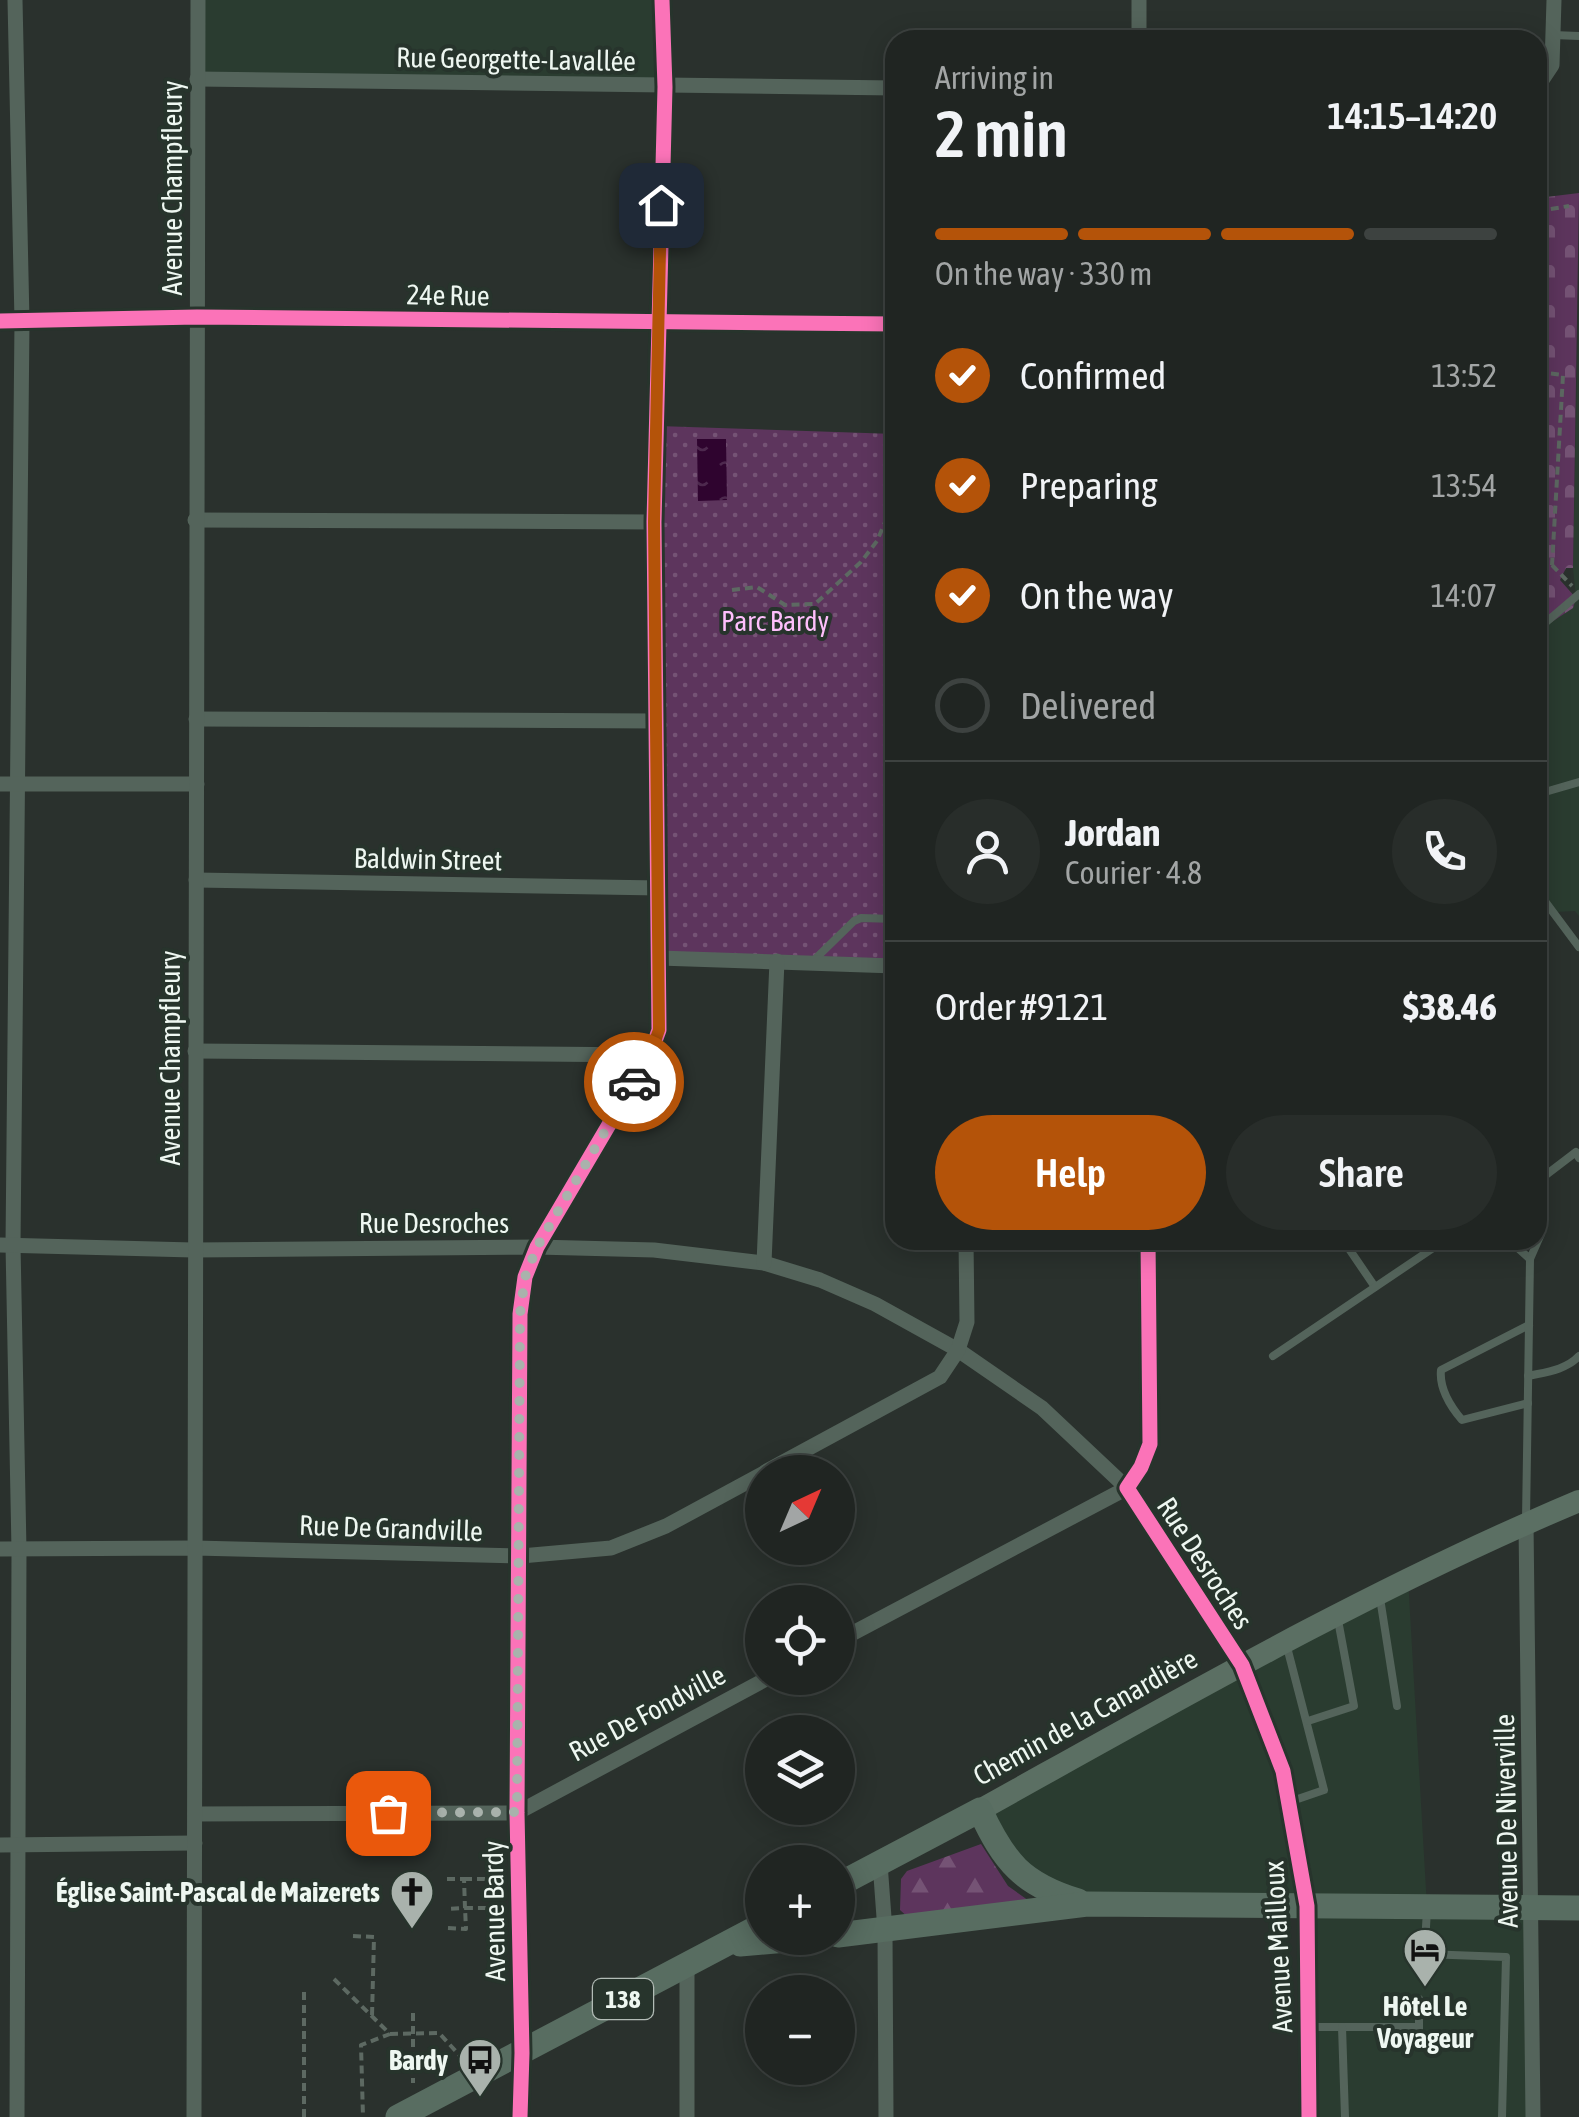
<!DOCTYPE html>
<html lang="en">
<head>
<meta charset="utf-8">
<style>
  :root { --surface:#202522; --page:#282d2a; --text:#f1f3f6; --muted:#a2a5a5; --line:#3d4240; --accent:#b45309 }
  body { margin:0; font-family:"Asap Condensed",sans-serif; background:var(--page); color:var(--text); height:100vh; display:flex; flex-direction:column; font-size:38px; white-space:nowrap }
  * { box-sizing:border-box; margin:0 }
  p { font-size:32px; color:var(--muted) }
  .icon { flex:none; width:55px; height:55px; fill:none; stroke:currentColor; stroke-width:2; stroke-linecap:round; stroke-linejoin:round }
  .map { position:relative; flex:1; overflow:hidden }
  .panel { position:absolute; left:885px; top:30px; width:662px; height:1220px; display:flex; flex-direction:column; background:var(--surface); border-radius:30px; box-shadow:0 5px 25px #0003,0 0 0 2px var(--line) }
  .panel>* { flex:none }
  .needle { width:65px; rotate:44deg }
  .fabs { position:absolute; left:745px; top:1455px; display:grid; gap:20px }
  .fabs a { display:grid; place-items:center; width:110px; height:110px; border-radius:50%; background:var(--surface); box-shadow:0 5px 25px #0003,0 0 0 2px var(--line); font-size:50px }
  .pin { position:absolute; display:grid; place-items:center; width:85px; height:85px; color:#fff; margin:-42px; border-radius:20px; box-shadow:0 5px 15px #0006 }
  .courier { position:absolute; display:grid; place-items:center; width:100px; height:100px; margin:-50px; border:8px solid #b45309; border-radius:50%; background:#fff; color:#222; box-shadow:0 2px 12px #0007 }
  .head em { font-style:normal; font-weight:600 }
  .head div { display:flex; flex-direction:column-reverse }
  .head { display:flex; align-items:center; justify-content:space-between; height:170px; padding:0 50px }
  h1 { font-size:65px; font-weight:600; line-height:75px }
  .bar { display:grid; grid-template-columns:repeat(4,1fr); gap:15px 10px; align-content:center; height:120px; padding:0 50px }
  .bar i { height:12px; border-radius:8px; background:var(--line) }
  .bar .active { background:var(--accent) }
  .bar p { grid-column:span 4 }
  .line { display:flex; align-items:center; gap:25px; padding:0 50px; border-top:2px solid var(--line) }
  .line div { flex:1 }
  .round { display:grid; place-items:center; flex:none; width:105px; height:105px; border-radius:52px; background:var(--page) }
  ol { padding:0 50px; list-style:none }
  li { display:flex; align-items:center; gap:30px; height:110px }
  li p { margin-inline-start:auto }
  li .icon { padding:10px; border-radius:50%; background:var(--accent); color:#fff; stroke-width:4 }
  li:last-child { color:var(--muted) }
  li i { width:55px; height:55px; border:5px solid var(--line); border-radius:50% }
  .cta { display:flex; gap:20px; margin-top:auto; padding:20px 50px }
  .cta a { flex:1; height:115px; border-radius:60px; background:var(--accent); color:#fff; font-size:40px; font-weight:600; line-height:115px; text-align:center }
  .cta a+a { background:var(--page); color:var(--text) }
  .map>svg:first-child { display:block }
  .built { fill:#2a3c30 }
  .forest { fill:url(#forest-firs) }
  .cemetery { fill:url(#cemetery-stones) }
  .park { fill:url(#park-dots) }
  .water { fill:url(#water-ripples) }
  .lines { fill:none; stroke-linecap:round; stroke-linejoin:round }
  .path { stroke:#5d6962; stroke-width:4; stroke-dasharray:8 5; stroke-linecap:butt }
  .service { stroke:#54645b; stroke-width:8 }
  .minor { stroke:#54645b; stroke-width:15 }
  .secondary { stroke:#5b6f63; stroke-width:22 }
  .primary { stroke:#586d61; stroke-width:25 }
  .cycleway-casing { stroke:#27342c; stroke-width:21 }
  .cycleway { stroke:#fb73b8; stroke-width:15 }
  .done { stroke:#a9b2ac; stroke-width:10; stroke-dasharray:0 18 }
  .route { stroke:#b45309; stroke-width:12 }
  .labels { text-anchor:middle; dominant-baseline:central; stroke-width:8; stroke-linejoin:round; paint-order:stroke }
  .shield { fill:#27342c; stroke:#b2bcb6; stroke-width:2.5 }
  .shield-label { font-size:25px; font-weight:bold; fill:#eef7f1 }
  .street-label { font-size:28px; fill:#eef7f1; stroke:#27342c }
  .park-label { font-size:28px; fill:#febffc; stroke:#27342c }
  .poi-label { font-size:28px; font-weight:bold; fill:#eef7f1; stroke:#27342c; text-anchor:end }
</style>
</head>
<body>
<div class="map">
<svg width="1579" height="2117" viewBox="0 0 1579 2117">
  <defs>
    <pattern id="forest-firs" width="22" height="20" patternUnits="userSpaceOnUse" patternTransform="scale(2.5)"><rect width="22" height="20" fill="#5d355d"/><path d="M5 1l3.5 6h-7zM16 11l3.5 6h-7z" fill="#755375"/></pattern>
    <pattern id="cemetery-stones" width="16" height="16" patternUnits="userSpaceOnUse" patternTransform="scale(2.5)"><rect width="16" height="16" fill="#5d355d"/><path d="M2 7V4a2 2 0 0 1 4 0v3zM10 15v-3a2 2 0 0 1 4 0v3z" fill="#755375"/></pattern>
    <pattern id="park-dots" width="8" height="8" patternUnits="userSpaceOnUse" patternTransform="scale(2.5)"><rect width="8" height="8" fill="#5d355d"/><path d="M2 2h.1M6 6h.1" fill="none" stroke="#755375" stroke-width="1.8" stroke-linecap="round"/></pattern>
    <pattern id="water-ripples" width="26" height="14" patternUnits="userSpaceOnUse" patternTransform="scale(2.5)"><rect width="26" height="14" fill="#2f042f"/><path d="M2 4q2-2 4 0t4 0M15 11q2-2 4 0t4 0" fill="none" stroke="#4d294e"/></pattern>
  </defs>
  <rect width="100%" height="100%" fill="#2a312d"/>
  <g class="built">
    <path d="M198,0H662L665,87L197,79Z"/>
    <path d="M1579,282V916L1575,911L1538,913V631L1576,598L1573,568Z"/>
    <path d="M1408,1578L1427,1907L1533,1909V2117H1309L1307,1906L1052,1893L980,1810Z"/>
  </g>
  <path class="forest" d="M981,1844L1008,1886L1032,1903L909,1918L900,1910L901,1879L907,1871Z"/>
  <path class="cemetery" d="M1579,193L1573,568H1566L1560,580L1576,598L1573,608L1538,631V198Z"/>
  <path class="park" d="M658,426L895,434V966L659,958Z"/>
  <path class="water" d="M697,439H726L727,500L698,501Z"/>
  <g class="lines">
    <g class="path">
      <path d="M1538,211L1569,206"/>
      <path d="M1538,372L1563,375L1552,565L1538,568"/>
      <path d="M1552,565L1572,586"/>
      <path d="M732,590L757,587L785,605L815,604L861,562L877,541L895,499"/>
      <path d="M447,1879H464L465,1908L448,1909"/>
      <path d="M464,1879H505"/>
      <path d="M448,1928L466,1929L465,1908H504"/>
      <path d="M353,1936L374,1937L372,2016"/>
      <path d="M334,1979L390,2034L361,2045L363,2117"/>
      <path d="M304,1992V2117"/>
      <path d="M413,2013V2083"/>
      <path d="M390,2034L439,2033L463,2059"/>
    </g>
    <g class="service">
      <path d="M1553,35L1579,36"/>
      <path d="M1538,629L1579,594"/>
      <path d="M1538,794L1579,782"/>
      <path d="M1538,892L1579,947"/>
      <path d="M812,962L854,921L861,918L895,919"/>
      <path d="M1538,1181L1576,1152L1579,1158"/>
      <path d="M1343,1240L1375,1287"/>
      <path d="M1509,1240L1530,1259L1541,1234L1538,1201"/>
      <path d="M1273,1356L1445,1240"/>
      <path d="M1528,1376C1546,1372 1566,1370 1579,1356"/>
      <path d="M1528,1403L1462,1420C1451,1407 1439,1389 1441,1370L1529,1325"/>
      <path d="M1526,1519L1530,1259"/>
      <path d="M1380,1598L1397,1706"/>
      <path d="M1287,1647L1324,1790L1289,1802"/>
      <path d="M1308,1721L1354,1706L1338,1620"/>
      <path d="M1425,1954L1506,1957L1502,2117"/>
      <path d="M1424,1960L1427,1910"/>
      <path d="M1419,1999V2037"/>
      <path d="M1308,2027H1418"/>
      <path d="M1342,2027L1345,2117"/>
    </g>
    <g class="minor">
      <path d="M15,0L22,321L13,1245L19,1550L17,2117"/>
      <path d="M1139,40V0"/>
      <path d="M197,79L895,88"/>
      <path d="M1538,86L1552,65L1554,0"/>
      <path d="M0,321L197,317L895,324"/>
      <path d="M195,520L654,522"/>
      <path d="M196,719L656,721"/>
      <path d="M0,784H197"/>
      <path d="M196,880L659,888"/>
      <path d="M659,958L895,966"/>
      <path d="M195,1051L650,1055"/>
      <path d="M0,1245L193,1250L537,1247L654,1250L764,1263L820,1280L875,1304L958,1350L1042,1408L1127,1488L1242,1665L1283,1771L1303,1869L1307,1906L1309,2117"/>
      <path d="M764,1263L777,961"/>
      <path d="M765,1472L940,1377L958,1350L967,1322L966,1240"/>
      <path d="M1526,1523L1533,2117"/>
      <path d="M0,1549L195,1548L521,1556L611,1548L666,1526L762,1474"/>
      <path d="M838,1641L1127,1488L1141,1467L1150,1444L1148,1240"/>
      <path d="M195,1814L517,1813L768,1678"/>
      <path d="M0,1845L195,1843"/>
      <path d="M880,1863L885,1931L886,2117"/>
      <path d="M687,1965V2117"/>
      <path d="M194,2117L198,0"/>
      <path d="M520,2117L522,2053L517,1813L520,1314L525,1277L537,1247L650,1055L659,1030L654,522L665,87L662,0"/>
    </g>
    <path class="secondary" d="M980,1810C1176,1701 1372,1588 1579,1501"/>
    <g class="primary">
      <path d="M838,1885L980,1810C1004,1862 1022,1884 1078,1901"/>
      <path d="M838,1935L1087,1904L1579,1908"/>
      <path d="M740,1944L809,1938"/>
      <path d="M398,2117L762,1925"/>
    </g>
    <defs>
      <g id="cycleway">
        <path d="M0,321L197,317L895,324"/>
        <path d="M1148,1240L1150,1444L1141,1467L1127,1488L1242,1665L1283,1771L1307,1906L1309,2117"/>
        <path d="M520,2117L522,2053L517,1813L520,1314L525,1277L537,1247L650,1055L659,1030L654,522L665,87L662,0"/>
      </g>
    </defs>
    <use href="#cycleway" class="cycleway-casing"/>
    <use href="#cycleway" class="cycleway"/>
  </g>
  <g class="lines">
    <path class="done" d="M388,1813L517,1812L520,1314L525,1277L537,1247L634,1082"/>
    <path class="route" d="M634,1082L650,1055L659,1030L654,522L661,205"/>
  </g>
  <defs>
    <symbol id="church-pin" viewBox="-11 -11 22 30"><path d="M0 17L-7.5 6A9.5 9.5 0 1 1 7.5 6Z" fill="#a9b2ac" stroke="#27342c"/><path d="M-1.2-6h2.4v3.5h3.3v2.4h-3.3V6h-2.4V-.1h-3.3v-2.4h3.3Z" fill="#111"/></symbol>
    <symbol id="hotel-pin" viewBox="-11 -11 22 30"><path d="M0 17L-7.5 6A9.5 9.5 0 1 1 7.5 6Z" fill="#a9b2ac" stroke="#27342c"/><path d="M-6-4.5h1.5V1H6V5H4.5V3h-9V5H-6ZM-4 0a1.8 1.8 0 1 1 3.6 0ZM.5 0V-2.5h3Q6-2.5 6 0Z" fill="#111"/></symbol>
    <symbol id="bus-pin" viewBox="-11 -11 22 30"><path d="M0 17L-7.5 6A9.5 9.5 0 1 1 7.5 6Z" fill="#a9b2ac" stroke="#27342c"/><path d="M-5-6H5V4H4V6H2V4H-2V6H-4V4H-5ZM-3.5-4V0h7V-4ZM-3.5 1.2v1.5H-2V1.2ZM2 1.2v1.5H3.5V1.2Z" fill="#111"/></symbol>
  </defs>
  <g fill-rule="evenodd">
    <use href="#church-pin" x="387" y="1867" width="50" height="68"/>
    <use href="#hotel-pin" x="1400" y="1925" width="50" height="68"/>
    <use href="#bus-pin" x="455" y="2035" width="50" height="68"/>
  </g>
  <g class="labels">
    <rect class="shield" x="593" y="1979" width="60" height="40" rx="8"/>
    <g class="shield-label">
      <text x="623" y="1999">138</text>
    </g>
    <g class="street-label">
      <text transform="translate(516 59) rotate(1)">Rue Georgette-Lavallée</text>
      <text transform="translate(172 188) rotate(-90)">Avenue Champfleury</text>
      <text transform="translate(448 295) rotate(1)">24e Rue</text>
      <text transform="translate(428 859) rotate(1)">Baldwin Street</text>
      <text transform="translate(170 1058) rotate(-90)">Avenue Champfleury</text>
      <text x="434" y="1223">Rue Desroches</text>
      <text transform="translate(391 1528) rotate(2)">Rue De Grandville</text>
      <text transform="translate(1205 1563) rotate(57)">Rue Desroches</text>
      <text transform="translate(647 1713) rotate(-28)">Rue De Fondville</text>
      <text transform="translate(1085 1717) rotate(-29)">Chemin de la Canardière</text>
      <text transform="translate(1506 1821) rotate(-91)">Avenue De Niverville</text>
      <text transform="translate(494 1911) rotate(-91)">Avenue Bardy</text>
      <text transform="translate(1278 1947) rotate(-93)">Avenue Mailloux</text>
    </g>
    <g class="park-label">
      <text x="775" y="621">Parc Bardy</text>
    </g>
    <g class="poi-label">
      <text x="380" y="1892">Église Saint-Pascal de Maizerets</text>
      <text x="1425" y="2006" text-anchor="middle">Hôtel Le<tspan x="1425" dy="32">Voyageur</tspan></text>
      <text x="448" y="2060">Bardy</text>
    </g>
  </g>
</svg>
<div class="fabs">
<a><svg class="needle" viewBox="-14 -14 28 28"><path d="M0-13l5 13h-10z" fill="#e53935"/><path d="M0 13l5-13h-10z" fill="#a2a5a5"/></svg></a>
<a><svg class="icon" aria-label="locate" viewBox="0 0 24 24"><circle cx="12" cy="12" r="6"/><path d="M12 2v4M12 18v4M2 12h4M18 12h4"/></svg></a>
<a><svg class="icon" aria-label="layers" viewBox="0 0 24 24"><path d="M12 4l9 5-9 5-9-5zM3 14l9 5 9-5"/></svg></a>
<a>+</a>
<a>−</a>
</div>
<div class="pin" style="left:388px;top:1813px;background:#ea580c"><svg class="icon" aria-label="bag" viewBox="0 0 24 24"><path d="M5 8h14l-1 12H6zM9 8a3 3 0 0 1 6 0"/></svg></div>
<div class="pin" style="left:661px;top:205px;background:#1f2937"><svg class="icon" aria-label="home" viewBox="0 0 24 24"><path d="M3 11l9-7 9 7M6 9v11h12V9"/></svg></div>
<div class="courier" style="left:634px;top:1082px"><svg class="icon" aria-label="car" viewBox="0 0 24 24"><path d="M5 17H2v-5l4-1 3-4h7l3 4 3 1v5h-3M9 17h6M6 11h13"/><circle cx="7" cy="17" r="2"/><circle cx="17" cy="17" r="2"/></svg></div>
<section class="panel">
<div class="head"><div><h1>2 min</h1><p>Arriving in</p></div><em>14:15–14:20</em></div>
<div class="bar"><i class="active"></i><i class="active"></i><i class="active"></i><i></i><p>On the way · 330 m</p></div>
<ol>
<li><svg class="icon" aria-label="check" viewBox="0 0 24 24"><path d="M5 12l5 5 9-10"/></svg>Confirmed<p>13:52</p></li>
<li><svg class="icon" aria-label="check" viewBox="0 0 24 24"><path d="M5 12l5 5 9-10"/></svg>Preparing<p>13:54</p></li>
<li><svg class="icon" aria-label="check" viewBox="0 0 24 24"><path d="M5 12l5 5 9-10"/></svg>On the way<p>14:07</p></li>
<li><i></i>Delivered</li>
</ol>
<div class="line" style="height:180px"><a class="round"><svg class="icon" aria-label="person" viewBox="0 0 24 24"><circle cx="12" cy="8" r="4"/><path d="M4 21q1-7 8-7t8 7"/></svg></a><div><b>Jordan</b><p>Courier · 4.8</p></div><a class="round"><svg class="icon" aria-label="phone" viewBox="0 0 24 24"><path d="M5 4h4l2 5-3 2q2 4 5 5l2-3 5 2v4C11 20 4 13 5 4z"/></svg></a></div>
<div class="line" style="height:130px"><div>Order #9121</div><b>$38.46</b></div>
<div class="cta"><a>Help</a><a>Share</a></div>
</section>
</div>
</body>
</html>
